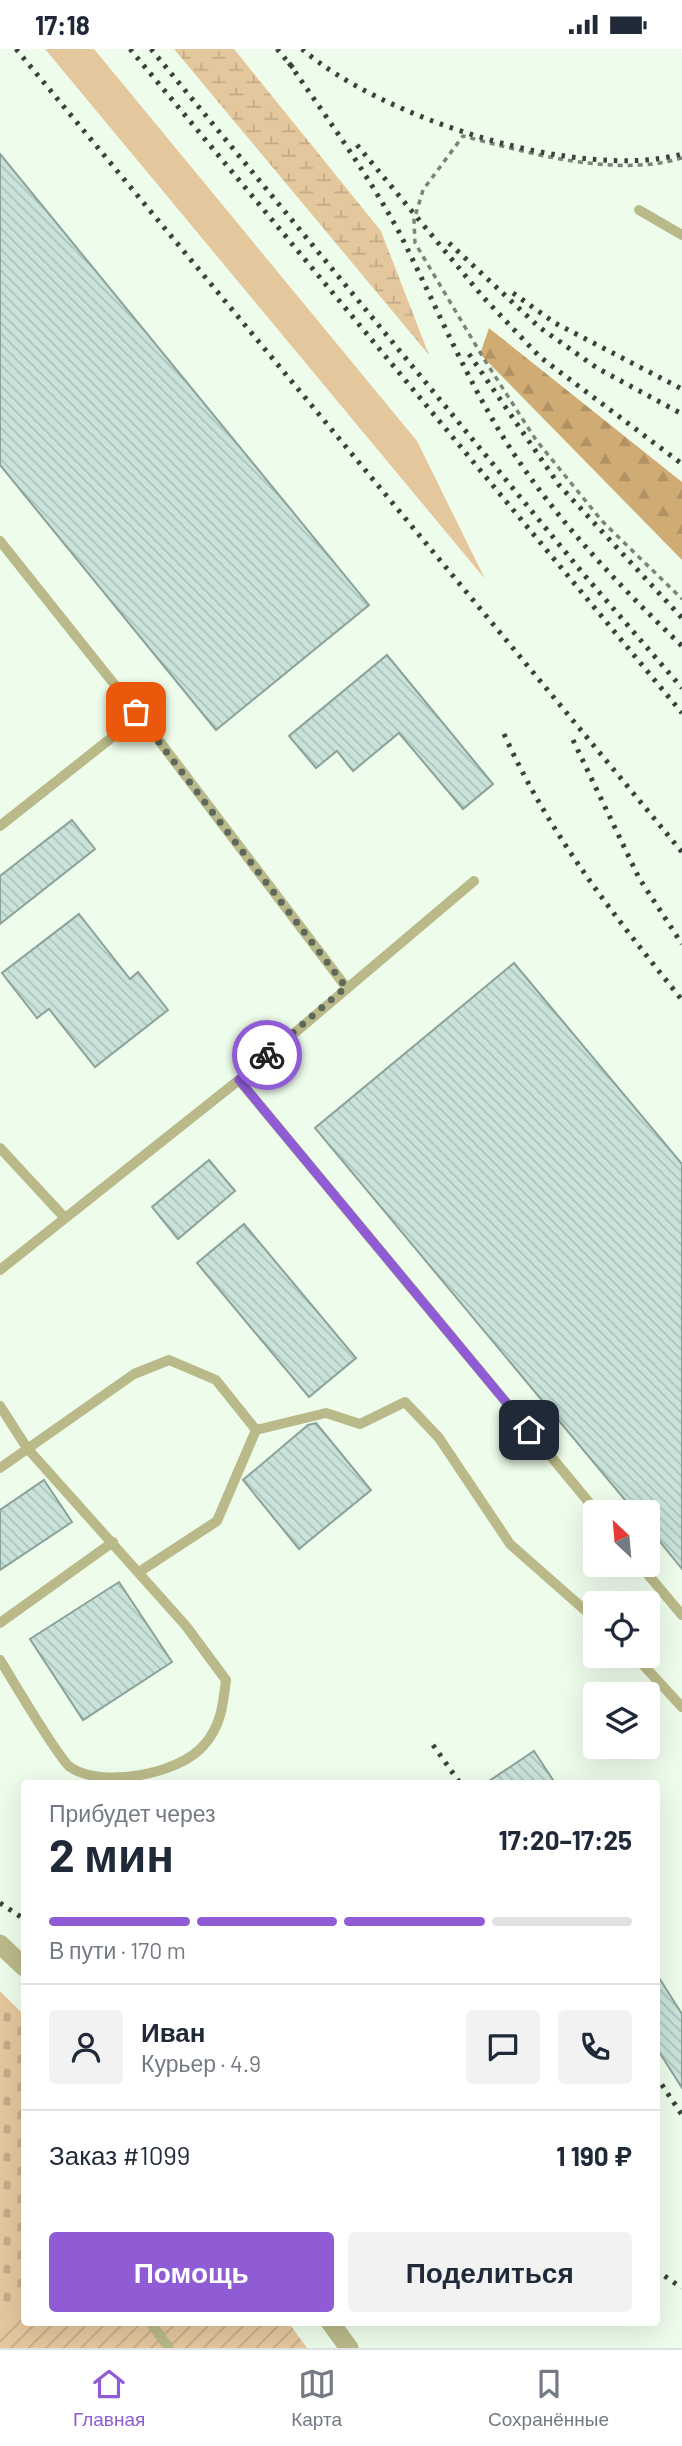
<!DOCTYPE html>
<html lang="ru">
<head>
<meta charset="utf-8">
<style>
  :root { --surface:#fff; --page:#f2f2f3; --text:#1f2937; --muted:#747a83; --line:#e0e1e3; --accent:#8f5cd5 }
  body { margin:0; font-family:Barlow,sans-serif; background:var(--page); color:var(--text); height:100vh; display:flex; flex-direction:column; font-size:26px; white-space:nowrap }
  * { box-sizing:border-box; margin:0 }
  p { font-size:23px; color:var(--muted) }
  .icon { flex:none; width:38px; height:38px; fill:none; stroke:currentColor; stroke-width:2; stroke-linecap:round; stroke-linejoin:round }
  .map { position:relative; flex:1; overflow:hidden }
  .details { position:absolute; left:21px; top:1731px; width:639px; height:546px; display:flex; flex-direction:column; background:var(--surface); border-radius:7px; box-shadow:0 7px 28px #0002 }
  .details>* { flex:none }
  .needle { width:46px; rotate:334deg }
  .fabs { position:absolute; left:583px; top:1451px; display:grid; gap:14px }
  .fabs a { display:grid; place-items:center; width:77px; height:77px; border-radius:7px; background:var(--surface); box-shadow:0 7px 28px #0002; font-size:35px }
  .pin { position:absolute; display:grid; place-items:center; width:60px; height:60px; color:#fff; margin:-30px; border-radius:14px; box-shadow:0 4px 10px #0006 }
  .courier { position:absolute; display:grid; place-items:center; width:70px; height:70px; margin:-35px; border:5px solid #8f5cd5; border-radius:50%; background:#fff; color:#222; box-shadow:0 2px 9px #0007 }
  .summary em { font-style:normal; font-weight:700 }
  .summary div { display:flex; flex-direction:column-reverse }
  .summary { display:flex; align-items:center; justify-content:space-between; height:119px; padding:0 28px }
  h1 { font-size:46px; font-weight:700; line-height:52px }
  .bar { display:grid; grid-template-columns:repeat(4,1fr); gap:10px 7px; align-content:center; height:84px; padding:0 28px }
  .bar i { height:9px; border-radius:5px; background:var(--line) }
  .bar .active { background:var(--accent) }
  .bar p { grid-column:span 4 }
  .line { display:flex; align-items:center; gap:18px; padding:0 28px; border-top:2px solid var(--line) }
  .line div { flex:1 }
  .round { display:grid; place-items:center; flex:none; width:74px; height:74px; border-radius:7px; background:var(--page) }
  .cta { display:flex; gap:14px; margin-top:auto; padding:14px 28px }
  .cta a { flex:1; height:80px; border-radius:7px; background:var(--accent); color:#fff; font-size:28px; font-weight:700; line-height:80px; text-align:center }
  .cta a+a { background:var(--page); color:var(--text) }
  .status { display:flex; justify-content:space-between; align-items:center; height:49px; padding:0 35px; background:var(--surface); direction:ltr }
  .status svg { height:19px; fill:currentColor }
  .dock { display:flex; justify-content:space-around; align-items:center; height:98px; border-top:2px solid var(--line); background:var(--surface); font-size:19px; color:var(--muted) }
  .dock a { display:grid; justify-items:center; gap:4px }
  .dock .active { color:var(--accent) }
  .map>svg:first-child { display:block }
  .grass { fill:#e5c79d }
  .forest { fill:url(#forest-firs) }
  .wetland { fill:url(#wetland-marsh) }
  .cemetery { fill:url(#cemetery-stones) }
  .garden { fill:url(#garden-furrows) }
  .building { fill:url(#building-back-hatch); stroke:#8ba29a; stroke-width:2 }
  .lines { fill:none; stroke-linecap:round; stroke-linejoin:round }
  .path { stroke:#7a8478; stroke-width:3.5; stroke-dasharray:5 5; stroke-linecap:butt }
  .lane { stroke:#b9b989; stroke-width:10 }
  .street { stroke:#b9b989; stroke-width:19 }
  .rail { stroke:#3b423a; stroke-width:5; stroke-dasharray:3.5 7; stroke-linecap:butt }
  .done { stroke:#5f685d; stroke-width:7; stroke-dasharray:0 12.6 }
  .route { stroke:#8f5cd5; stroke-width:9 }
</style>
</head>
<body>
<div class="status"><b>17:18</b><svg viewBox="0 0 49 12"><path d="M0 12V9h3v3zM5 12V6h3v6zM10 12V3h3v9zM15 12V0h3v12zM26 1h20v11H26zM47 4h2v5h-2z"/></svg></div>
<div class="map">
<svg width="682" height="2299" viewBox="0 0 682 2299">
  <defs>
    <pattern id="forest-firs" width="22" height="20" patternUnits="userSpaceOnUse" patternTransform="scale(1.75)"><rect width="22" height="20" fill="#d1ab74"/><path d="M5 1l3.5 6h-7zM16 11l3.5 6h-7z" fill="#b29263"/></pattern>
    <pattern id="wetland-marsh" width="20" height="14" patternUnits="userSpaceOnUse" patternTransform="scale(1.75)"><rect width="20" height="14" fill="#e5c79d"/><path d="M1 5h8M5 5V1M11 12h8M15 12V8" fill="none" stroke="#c3aa86"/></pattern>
    <pattern id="cemetery-stones" width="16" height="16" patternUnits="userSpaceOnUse" patternTransform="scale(1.75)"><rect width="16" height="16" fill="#e5c79d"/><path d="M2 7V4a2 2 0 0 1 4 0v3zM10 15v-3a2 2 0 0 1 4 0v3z" fill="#c3aa86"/></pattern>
    <pattern id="garden-furrows" width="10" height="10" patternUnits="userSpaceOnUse" patternTransform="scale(1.75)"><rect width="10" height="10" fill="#e5c79d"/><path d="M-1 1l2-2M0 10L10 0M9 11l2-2" fill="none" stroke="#c3aa86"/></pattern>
    <pattern id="building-back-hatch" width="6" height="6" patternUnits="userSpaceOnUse" patternTransform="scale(1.75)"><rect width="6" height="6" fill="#cae3da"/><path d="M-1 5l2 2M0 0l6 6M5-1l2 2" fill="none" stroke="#acc2ba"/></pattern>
  </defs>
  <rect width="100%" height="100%" fill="#eefdeb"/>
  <path class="grass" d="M45,0H94L417,392L485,530Z"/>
  <path class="forest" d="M489,279L682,433V511L480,305Z"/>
  <path class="wetland" d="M174,0H234L381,182L429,306Z"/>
  <path class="cemetery" d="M0,1942L24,1966V2252L0,2278Z"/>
  <path class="garden" d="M24,2252V2273H288L307,2299H0V2278Z"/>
  <g class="building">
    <path d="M0,105L369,556L216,681L0,416Z"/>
    <path d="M387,606L493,735L463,760L399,684L353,722L337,702L316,719L289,687Z"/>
    <path d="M72,771L95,800L0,875V827Z"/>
    <path d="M79,865L130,930L138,923L168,961L95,1018L49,960L37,969L2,924Z"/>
    <path d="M514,914L682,1115V1520L648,1478V1463H635L315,1079Z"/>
    <path d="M209,1111L235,1142L178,1190L152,1158Z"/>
    <path d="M244,1175L356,1309L309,1348L197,1214Z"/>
    <path d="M316,1374L371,1441L299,1500L243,1431L308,1376Z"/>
    <path d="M44,1431L72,1473L0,1521V1461Z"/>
    <path d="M119,1533L172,1613L83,1671L30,1590Z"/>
    <path d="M534,1702L555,1734H486Z"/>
    <path d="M656,1924L682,1965V2039L656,1998Z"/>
  </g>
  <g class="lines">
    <path class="path" d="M682,109C614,129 529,104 463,87L423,141L414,171L415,194L484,310L536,391L602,472L682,550"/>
    <g class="lane">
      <path d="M639,161L682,186"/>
      <path d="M0,492L154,685L346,938"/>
      <path d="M0,777L115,686L154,685"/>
      <path d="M239,1031L597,1463"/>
      <path d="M0,1099L64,1168"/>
      <path d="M0,1221L239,1031L474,832"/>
      <path d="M0,1357L27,1399L186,1577L226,1631C223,1656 221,1677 204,1696C180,1725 102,1740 70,1718C58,1709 12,1630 0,1611"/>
      <path d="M256,1381L326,1364L360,1375L405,1353L439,1389L510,1495L595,1570"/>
      <path d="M0,1419L134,1325L169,1311L216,1331L256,1381L217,1472L139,1523"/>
      <path d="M640,1516L682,1566"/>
      <path d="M0,1574L113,1493"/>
      <path d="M634,1606L682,1658"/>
      <path d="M150,2273L169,2299"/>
    </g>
    <g class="street">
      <path d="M0,1895L24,1918"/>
      <path d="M330,2273L349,2299"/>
    </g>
    <g class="rail">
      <path d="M16,0L682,803"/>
      <path d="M130,0L682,664"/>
      <path d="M151,0L586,528L682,639"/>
      <path d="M277,0L294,20"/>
      <path d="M302,0C381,69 579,133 682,105"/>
      <path d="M289,14C327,69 367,124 399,183C432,248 460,316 497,378C546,460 613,531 682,597"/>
      <path d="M357,96L483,248L540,308L682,415"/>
      <path d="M449,194L539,278L597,319L682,365"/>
      <path d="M513,244L555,274L682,340"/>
      <path d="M469,305L559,436L682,569"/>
      <path d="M504,685C550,787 613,865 682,951"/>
      <path d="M573,691L639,829L682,895"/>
      <path d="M433,1696L460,1734"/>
      <path d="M0,1854L24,1870"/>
      <path d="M656,2027L682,2066"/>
      <path d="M656,2221L682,2239"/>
    </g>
  </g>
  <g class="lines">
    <path class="done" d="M136,663L346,938L267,1006"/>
    <path class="route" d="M267,1006L239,1031L529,1381"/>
  </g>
</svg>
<div class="fabs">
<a><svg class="needle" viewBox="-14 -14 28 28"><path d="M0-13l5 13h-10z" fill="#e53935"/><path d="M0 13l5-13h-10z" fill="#747a83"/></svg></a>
<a><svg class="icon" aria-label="locate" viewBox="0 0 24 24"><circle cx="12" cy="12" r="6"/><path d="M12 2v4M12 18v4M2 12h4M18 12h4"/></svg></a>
<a><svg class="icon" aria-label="layers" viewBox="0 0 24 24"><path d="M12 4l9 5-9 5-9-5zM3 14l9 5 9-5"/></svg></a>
</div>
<div class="pin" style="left:136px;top:663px;background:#ea580c"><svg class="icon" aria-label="bag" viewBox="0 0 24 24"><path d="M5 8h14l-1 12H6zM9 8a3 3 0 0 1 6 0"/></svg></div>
<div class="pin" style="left:529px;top:1381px;background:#1f2937"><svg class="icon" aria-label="home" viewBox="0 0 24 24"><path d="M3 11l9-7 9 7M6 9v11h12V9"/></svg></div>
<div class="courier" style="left:267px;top:1006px"><svg class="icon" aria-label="bike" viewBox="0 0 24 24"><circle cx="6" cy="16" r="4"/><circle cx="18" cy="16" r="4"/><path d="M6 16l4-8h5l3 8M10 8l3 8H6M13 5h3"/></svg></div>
<section class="details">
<div class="summary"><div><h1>2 мин</h1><p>Прибудет через</p></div><em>17:20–17:25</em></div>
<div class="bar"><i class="active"></i><i class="active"></i><i class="active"></i><i></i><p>В пути · 170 m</p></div>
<div class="line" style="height:126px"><a class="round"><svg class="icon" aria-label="person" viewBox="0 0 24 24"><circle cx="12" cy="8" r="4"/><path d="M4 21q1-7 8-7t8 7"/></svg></a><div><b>Иван</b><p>Курьер · 4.9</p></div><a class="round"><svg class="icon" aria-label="chat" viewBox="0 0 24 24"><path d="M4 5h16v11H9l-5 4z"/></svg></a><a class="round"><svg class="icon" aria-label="phone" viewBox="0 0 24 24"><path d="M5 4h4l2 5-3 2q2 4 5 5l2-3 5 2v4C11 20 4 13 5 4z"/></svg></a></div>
<div class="line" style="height:91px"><div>Заказ #1099</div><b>1 190 ₽</b></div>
<div class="cta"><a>Помощь</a><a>Поделиться</a></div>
</section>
</div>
<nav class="dock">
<a class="active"><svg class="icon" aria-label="home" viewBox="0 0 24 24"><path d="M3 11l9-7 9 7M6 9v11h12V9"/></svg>Главная</a>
<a><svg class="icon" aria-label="map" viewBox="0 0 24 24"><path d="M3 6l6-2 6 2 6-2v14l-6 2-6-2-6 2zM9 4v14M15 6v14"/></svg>Карта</a>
<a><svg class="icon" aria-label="saved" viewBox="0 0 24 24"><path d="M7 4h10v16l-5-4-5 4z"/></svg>Сохранённые</a>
</nav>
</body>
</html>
